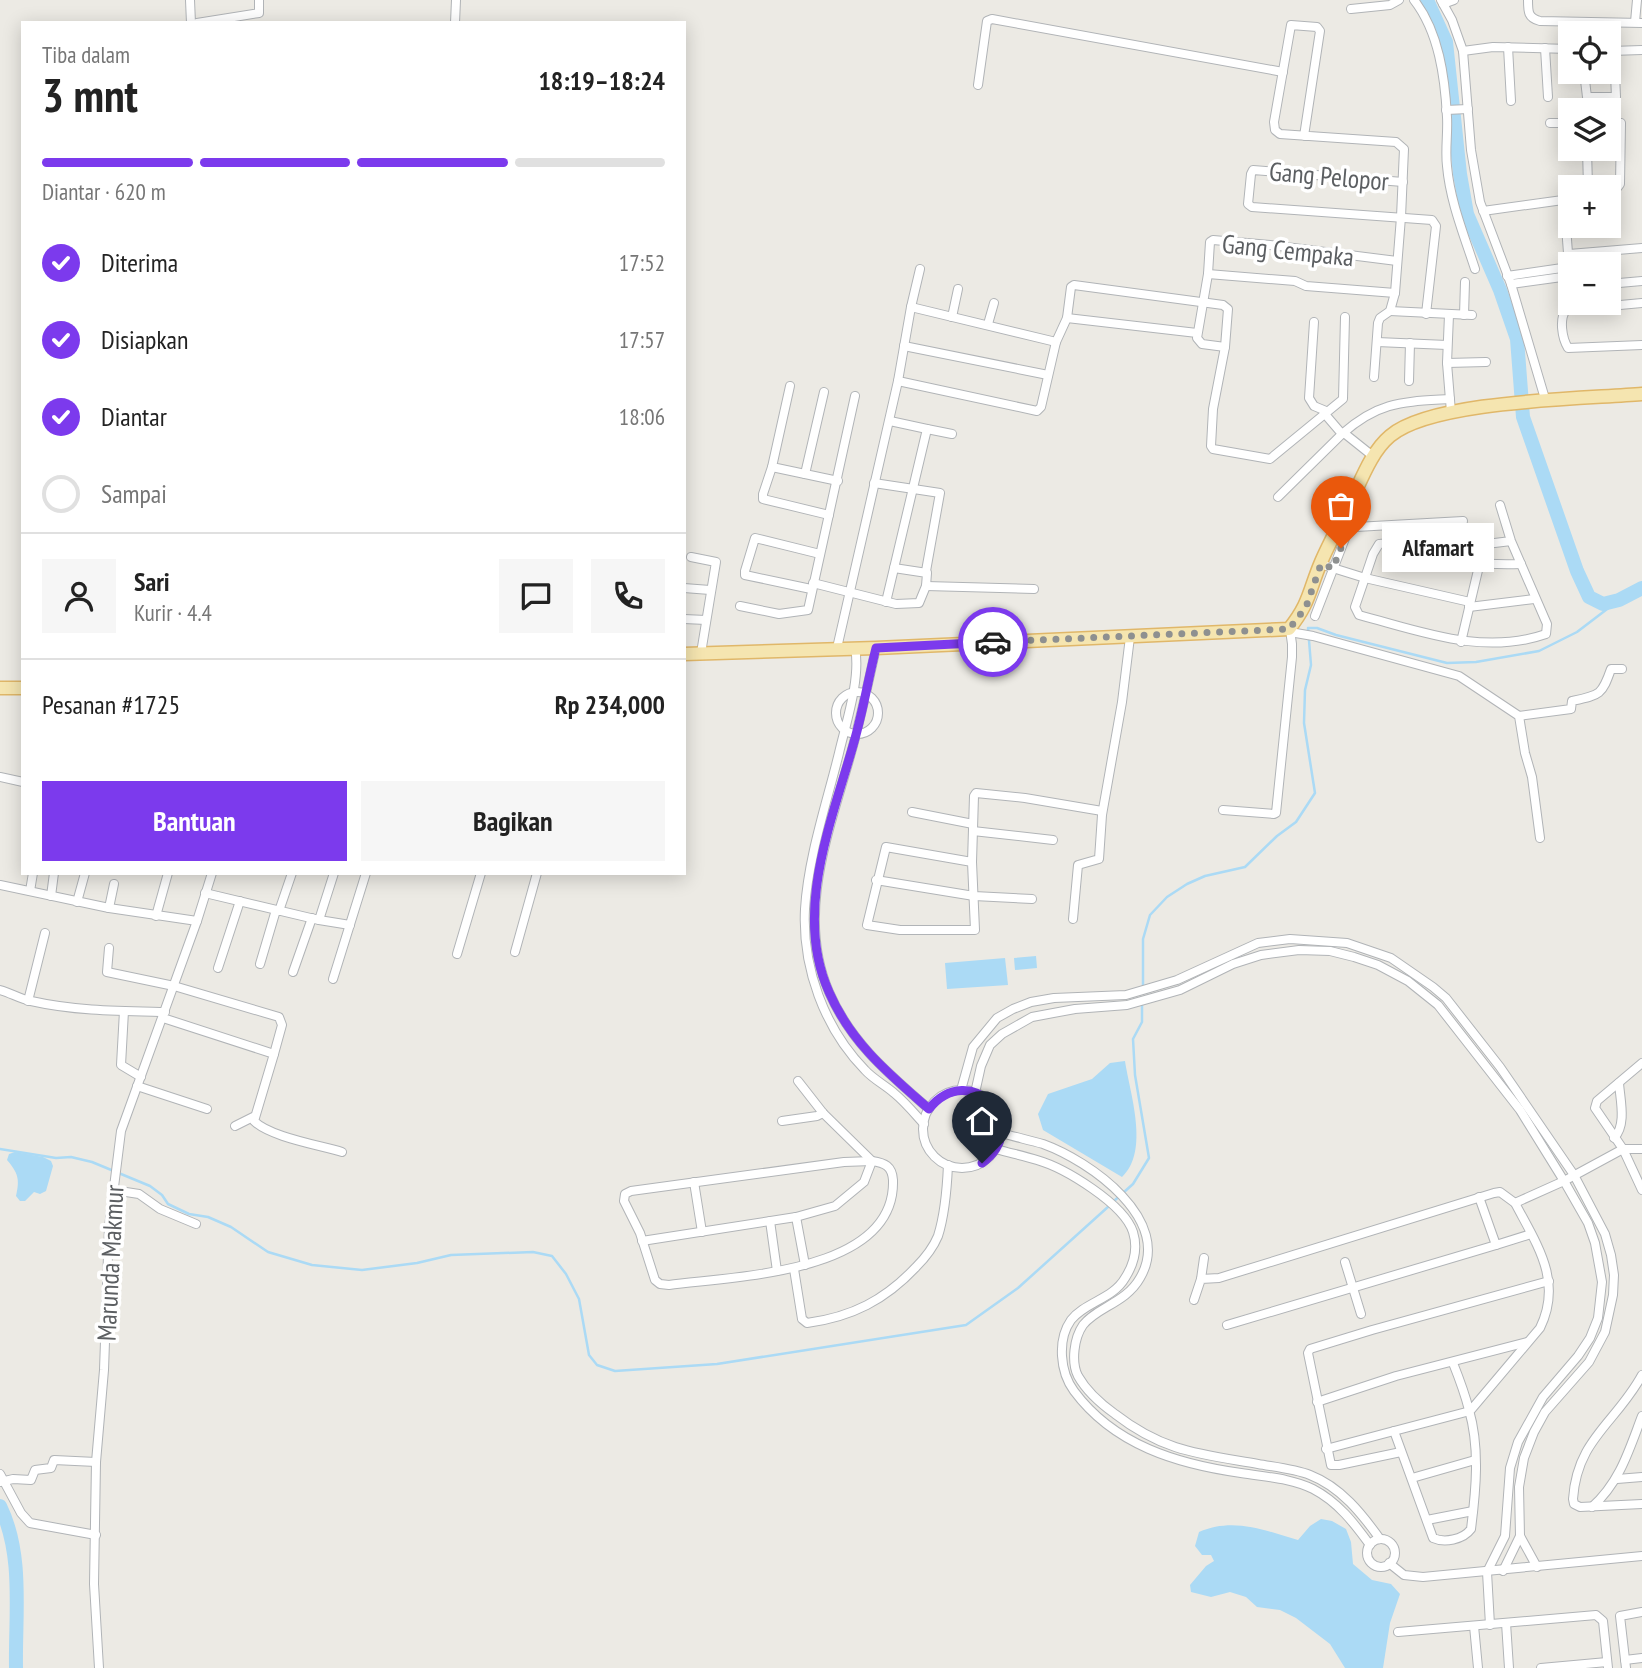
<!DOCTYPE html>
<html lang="id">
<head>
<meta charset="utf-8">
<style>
  :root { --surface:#fff; --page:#f6f6f6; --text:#222; --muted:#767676; --line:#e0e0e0; --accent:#7c3aed }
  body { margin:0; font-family:"PT Sans Narrow",sans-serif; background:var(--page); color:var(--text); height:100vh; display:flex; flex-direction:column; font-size:26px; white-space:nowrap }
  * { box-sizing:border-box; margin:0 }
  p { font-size:23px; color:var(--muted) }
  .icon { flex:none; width:38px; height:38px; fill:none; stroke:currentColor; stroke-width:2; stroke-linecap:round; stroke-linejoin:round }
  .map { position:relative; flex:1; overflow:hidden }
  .panel { position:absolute; left:21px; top:21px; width:665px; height:854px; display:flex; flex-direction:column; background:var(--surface); border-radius:0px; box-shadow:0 4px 18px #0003 }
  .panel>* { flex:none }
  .controls { position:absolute; left:1558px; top:21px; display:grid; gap:14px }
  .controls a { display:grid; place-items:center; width:63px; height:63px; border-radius:0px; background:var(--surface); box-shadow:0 4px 18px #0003; font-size:35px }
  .pin { position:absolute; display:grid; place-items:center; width:60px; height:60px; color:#fff; margin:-72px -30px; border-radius:50% 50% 50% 0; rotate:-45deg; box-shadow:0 0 7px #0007 }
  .pin .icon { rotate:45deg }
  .courier { position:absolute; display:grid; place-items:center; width:70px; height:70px; margin:-35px; border:5px solid #7c3aed; border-radius:50%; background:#fff; color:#222; box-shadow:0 2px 9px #0007 }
  .bubble { position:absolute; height:49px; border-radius:0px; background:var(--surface); box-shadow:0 4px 18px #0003; font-size:23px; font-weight:700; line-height:49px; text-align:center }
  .overview em { font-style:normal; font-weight:700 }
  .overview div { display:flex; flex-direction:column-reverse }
  .overview { display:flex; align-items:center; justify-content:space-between; height:119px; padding:0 21px }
  h1 { font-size:46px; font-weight:700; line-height:52px }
  .bar { display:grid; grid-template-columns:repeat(4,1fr); gap:10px 7px; align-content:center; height:84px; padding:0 21px }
  .bar i { height:9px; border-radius:5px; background:var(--line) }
  .bar .active { background:var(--accent) }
  .bar p { grid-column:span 4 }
  .line { display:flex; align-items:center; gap:18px; padding:0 21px; border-top:2px solid var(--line) }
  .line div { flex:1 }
  .round { display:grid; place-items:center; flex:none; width:74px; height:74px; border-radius:0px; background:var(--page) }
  ol { padding:0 21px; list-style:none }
  li { display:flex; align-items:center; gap:21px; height:77px }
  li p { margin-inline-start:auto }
  li .icon { padding:7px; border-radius:50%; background:var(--accent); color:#fff; stroke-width:4 }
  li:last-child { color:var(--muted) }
  li i { width:38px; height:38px; border:4px solid var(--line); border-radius:50% }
  .primary-button { display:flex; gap:14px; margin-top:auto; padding:14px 21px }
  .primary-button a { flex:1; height:80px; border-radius:0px; background:var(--accent); color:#fff; font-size:28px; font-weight:700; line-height:80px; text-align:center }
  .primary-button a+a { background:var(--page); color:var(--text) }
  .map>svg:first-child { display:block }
  .water { fill:#abdaf5 }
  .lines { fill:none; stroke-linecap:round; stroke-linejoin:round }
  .stream { stroke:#abdaf5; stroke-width:2.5 }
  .river { stroke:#abdaf5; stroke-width:14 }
  .street-casing { stroke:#b1b4b7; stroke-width:10 }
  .primary-casing { stroke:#e0b769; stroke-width:15 }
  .street { stroke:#fff; stroke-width:8 }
  .primary { stroke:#f5e5b0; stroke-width:12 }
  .done { stroke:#8e9090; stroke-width:7; stroke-dasharray:0 12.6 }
  .route { stroke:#7c3aed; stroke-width:9 }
  .labels { text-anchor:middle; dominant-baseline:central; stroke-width:7; stroke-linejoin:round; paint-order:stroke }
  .street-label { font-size:26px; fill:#5c5f62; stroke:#fff }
</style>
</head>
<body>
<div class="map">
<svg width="1642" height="1668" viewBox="0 0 1642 1668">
  <rect width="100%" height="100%" fill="#eceae4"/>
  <g class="water">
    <path d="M1036,956L1037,968L1015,970L1014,958Z"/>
    <path d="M1005,958L1008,985L947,989L945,963Z"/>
    <path d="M1125,1061C1130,1094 1150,1151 1122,1177L1043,1130L1038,1114L1048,1094L1092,1079L1110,1063Z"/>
    <path d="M15,1152L43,1157L51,1161L53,1166L46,1191L40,1194L34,1192L25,1201H20L16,1196C20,1179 18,1173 7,1160L9,1154Z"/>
    <path d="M1321,1519L1332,1521L1346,1529L1351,1542L1353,1564L1372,1580L1391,1584L1400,1594L1390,1623L1383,1668H1345L1330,1644L1296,1618L1280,1610L1257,1607L1246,1597L1230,1592L1211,1597L1191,1592L1190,1585L1206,1566L1214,1561L1211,1555H1202L1195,1546L1199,1532C1233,1517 1264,1530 1298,1540L1310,1526Z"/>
  </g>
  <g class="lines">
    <g class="stream">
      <path d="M1143,987V939L1150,915L1167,897L1187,884L1205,876L1245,867L1277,836L1296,822L1315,793L1304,723L1305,690L1311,665L1308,628H1317L1336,635L1447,663L1476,662L1539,651L1577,632L1619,600"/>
      <path d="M0,1149L56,1158L71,1157L92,1162L150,1186L162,1195L168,1204L189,1214L208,1217L231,1227L268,1252L312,1265L362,1270L417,1263L451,1255L533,1252L552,1256L566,1274L579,1299L589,1355L597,1365L615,1371L717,1364L966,1325L1018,1288L1109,1206"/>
      <path d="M1114,1201L1133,1184L1149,1158L1135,1075L1133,1039L1142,1022V1004"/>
    </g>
    <g class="river">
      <path d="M1427,0L1446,42L1460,174L1467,214L1500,290L1517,339L1523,417L1577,571L1589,597L1603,604L1619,600L1642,588"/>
      <path d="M0,1506C24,1555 15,1615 16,1668"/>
    </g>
    <defs>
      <g id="street">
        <path d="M190,0L191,23"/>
        <path d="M1414,0C1439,32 1445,78 1447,117C1448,133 1445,150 1447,166C1450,201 1464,235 1475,269"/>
        <path d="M1441,0L1452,20L1463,51L1471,150L1480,202L1511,284L1546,402"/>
        <path d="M1528,0C1528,12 1528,18 1540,21L1642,23"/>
        <path d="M1443,4L1454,0"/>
        <path d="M1351,9L1390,5L1399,0"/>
        <path d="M1635,22L1637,0"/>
        <path d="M197,23L259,13V0"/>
        <path d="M455,23L456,0"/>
        <path d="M1508,47L1511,101"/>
        <path d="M1545,48L1548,97"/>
        <path d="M1463,51L1493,47L1570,49"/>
        <path d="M1611,51L1642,50"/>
        <path d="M1584,72L1587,97H1616L1614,51"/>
        <path d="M978,85L987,21L992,19L1283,72"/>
        <path d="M1446,110L1468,109"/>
        <path d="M1608,122L1621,123L1620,184L1617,188L1608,190"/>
        <path d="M1550,123H1570"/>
        <path d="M1304,136L1320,31L1317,27L1291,25L1274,122L1275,130L1280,134L1396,142L1404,149L1401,217L1395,293L1390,311L1380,318L1378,323L1374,377"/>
        <path d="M1587,149L1588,187"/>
        <path d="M1403,182L1253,170L1251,174L1248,204L1252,207L1432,220L1436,226L1435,235L1426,314"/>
        <path d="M1564,199L1570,280"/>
        <path d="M1483,211L1570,199"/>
        <path d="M1608,251L1610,284"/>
        <path d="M1569,254L1642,248"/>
        <path d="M1208,274L1295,281L1306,286L1395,293"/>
        <path d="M1507,276L1569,267"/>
        <path d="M1511,284L1569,276"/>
        <path d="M1608,284L1642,281"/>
        <path d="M1642,303L1566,310C1559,319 1562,338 1568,348L1642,345"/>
        <path d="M911,307L1056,342"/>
        <path d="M1390,311L1472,315"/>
        <path d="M1449,315L1447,363L1451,412"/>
        <path d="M1464,315L1465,282"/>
        <path d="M952,317L958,289"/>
        <path d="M1067,318L1197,333"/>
        <path d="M1314,322L1309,398L1314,406L1326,411"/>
        <path d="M988,324L994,303"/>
        <path d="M1377,342L1447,345"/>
        <path d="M904,346L1048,375"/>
        <path d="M1225,347L1202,344L1197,338L1208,274L1210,242L1213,240L1270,245L1397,261"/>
        <path d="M1447,363L1486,362"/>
        <path d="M898,381L1037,411L1041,407L1056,342L1067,318L1071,287L1074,285L1223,305L1228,309L1225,347L1213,409L1211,446L1213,449L1270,459L1343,399L1345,317"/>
        <path d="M1409,381L1410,343"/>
        <path d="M790,386L772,467L805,474"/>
        <path d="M824,392L805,474L838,481"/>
        <path d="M927,429L952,434"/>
        <path d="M1344,433L1374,457"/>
        <path d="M1342,434C1379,401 1403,402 1450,399"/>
        <path d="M772,467L763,494V499L829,515"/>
        <path d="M874,483L940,493L926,571"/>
        <path d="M1278,497L1342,434L1324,413"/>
        <path d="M1500,505L1511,541L1547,624L1546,634C1483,656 1420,631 1359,615L1355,607L1373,554L1379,544C1391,541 1405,548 1417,548C1448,549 1480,545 1511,541"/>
        <path d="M1338,528L1463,521"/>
        <path d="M1422,550C1458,563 1483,565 1521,564"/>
        <path d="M691,557L716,562L701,653"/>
        <path d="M1320,564L1365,578L1470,602"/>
        <path d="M813,583L896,604L919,603L926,586L927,573L894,568"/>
        <path d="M926,586L1034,589"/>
        <path d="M684,588L710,590"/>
        <path d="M811,589L745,575V571L755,538L820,554"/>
        <path d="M886,602L927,429L890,421"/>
        <path d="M740,606L779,614L808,610L855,396"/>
        <path d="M1469,607L1534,599"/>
        <path d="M1315,616L1349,528"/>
        <path d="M684,619L706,620"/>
        <path d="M1290,632L1313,636L1459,676L1519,716L1525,753L1532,777L1540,838"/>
        <path d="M1461,642L1484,545"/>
        <path d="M837,648L898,381L911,307L920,269"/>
        <path d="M855,648C861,678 846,723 839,753C827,802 808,858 805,909C802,967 824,1028 865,1070C873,1079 885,1085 894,1093C905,1102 914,1113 924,1124"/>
        <path d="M876,648C868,683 861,718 851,753C830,829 795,914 829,992C851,1043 889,1074 929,1109"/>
        <circle cx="857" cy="713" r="21"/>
        <path d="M1519,716L1571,709L1572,701C1600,695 1602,695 1611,669H1622"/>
        <path d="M0,777L23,782"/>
        <path d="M1223,810L1274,814L1276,813L1292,657V644L1290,630"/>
        <path d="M912,812L973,824"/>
        <path d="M973,831L1053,840"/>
        <path d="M972,862L886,847L867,925L900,930H975L972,862L974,796L976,793L1025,798L1102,811"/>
        <path d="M876,880L974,896L1032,899"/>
        <path d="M0,885L109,908L197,921"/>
        <path d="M30,891L33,873"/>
        <path d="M205,893L319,920L334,873"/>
        <path d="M51,896L54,873"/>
        <path d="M77,902L85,873"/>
        <path d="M109,908L114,884"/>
        <path d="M279,911L292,873"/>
        <path d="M156,916L168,873"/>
        <path d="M1073,919L1078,865L1099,859L1102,815L1122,702L1130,637"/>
        <path d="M319,920L350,925"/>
        <path d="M109,948L107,972L174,986L279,1017L282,1025L274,1054"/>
        <path d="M515,952L537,873"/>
        <path d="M457,954L481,873"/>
        <path d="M260,964L276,910"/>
        <path d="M218,968L240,901"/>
        <path d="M293,972L312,918"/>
        <path d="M333,979L366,873"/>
        <path d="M0,990C11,993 20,999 31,1001C75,1011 120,1011 165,1012"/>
        <path d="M28,1001L45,933"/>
        <path d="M124,1011L121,1065L141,1077"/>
        <path d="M163,1018L274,1054L254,1121C270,1137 319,1145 342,1152"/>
        <path d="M1642,1063L1597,1101L1595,1108L1623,1149L1642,1190"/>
        <path d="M137,1086L207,1109"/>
        <path d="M961,1090L973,1047L997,1018L1013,1009L1031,1002L1054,998L1126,995L1177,980L1258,943L1290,939L1347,943L1391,958L1433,987L1446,998L1500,1067L1574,1175L1605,1234L1611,1255L1614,1275L1613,1295L1605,1332L1589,1362L1545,1412L1534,1432L1524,1458L1519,1487L1520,1536L1537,1567"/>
        <circle cx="962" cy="1129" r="39"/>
        <path d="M975,1093L981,1066L990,1045L1002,1034L1032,1017L1075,1009L1127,1005L1180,990L1233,964L1261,955L1299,950L1330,951L1354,957L1378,965L1408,981L1438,1005L1520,1110L1564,1181L1588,1223L1595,1243L1602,1282L1598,1318L1590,1338L1578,1356L1543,1397L1518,1442L1510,1468L1505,1536L1487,1572L1490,1625"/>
        <path d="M782,1121L817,1116L823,1113"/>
        <path d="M235,1126L253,1117"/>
        <path d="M1001,1133C1015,1137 1029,1140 1043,1144C1090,1161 1174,1220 1140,1278C1126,1303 1097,1307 1083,1325C1074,1338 1071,1362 1078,1376C1087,1392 1101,1404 1115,1414C1164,1452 1200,1454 1258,1464C1275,1467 1295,1469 1310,1475C1341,1487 1362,1514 1380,1539"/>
        <path d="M1614,1138C1627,1125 1620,1099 1619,1083"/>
        <path d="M996,1149C1010,1153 1024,1156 1037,1160C1065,1168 1124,1204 1133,1232C1138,1248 1134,1264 1125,1278C1113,1299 1085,1302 1071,1320C1057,1340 1060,1372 1074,1391C1114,1445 1177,1464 1241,1473C1265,1477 1291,1478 1313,1489C1338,1502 1354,1523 1370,1545"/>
        <path d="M872,1161C885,1163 892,1166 893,1180C896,1274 734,1276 669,1285L660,1284L655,1280L640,1233L624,1201L625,1194L631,1191L844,1162Z"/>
        <path d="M694,1182L702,1232"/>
        <path d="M113,1190L139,1194L160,1209L196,1224"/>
        <path d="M1479,1197L1496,1245L1531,1234"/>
        <path d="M796,1217L805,1265"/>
        <path d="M770,1221L777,1271"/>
        <path d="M642,1241L796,1217L835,1206L864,1182L872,1161L823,1113L798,1081"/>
        <path d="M1345,1262L1361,1314"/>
        <path d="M794,1269L802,1319L807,1323C852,1317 885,1300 916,1267C925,1258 933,1248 938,1236C945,1214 947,1188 948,1165"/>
        <path d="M1201,1279L1204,1258"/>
        <path d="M1194,1300L1201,1279L1219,1278L1494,1193L1500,1192L1515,1203L1564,1181L1623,1149H1642"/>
        <path d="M1227,1325L1496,1245"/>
        <path d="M1453,1363C1459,1378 1465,1394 1469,1410C1480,1448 1476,1490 1471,1529C1463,1540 1444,1543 1433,1538L1394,1431L1470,1411L1540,1328C1563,1281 1537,1245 1515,1203"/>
        <path d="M1642,1375C1616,1423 1577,1439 1573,1499L1574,1504L1580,1507L1642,1504"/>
        <path d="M1317,1402L1396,1376L1527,1342"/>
        <path d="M1326,1449L1394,1431"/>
        <path d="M1401,1452L1339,1465H1331L1308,1353L1310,1349L1372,1330L1549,1281"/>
        <path d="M0,1474L21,1513L30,1523L96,1535"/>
        <path d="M1412,1478L1475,1460"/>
        <path d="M1617,1479L1642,1477"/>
        <path d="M0,1482L13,1479L31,1480L35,1470L51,1468L54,1460L96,1462"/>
        <path d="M1592,1507C1620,1482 1629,1450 1642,1416"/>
        <path d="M1427,1520L1473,1511"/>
        <circle cx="1381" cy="1553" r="14"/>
        <path d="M1389,1563L1404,1575L1423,1577L1642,1556"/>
        <path d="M1503,1571L1520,1536"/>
        <path d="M1506,1623L1509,1668"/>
        <path d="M1474,1626L1478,1668"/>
        <path d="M1398,1632L1596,1615L1603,1621L1608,1668"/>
        <path d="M1625,1660L1642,1658"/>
        <path d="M99,1668L94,1584L96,1462L104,1370L109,1227L121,1131L197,921L212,873"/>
        <path d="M1541,1668L1607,1662"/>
        <path d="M1626,1668L1620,1616L1642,1612"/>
      </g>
      <g id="primary">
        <path d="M684,654L876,648L1289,629C1310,603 1309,590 1321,562C1330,541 1342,520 1352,499C1362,478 1372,451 1390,436C1432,400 1584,399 1642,394"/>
        <path d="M0,688H23"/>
      </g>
    </defs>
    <use href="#street" class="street-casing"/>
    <use href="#primary" class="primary-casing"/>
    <use href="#street" class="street"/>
    <use href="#primary" class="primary"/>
  </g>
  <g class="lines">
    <path class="done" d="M993,642L1289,629L1306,607L1321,564L1333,568L1341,548"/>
    <path class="route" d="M982,1163C1034,1125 970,1058 929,1109C889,1074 851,1043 829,992C793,912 832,821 854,742C863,711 868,680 876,648L993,642"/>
  </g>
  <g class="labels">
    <g class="street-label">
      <text transform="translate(1329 176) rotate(5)">Gang Pelopor</text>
      <text transform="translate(1288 250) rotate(6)">Gang Cempaka</text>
      <text transform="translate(110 1263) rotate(-87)">Marunda Makmur</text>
    </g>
  </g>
</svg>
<div class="controls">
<a><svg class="icon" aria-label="locate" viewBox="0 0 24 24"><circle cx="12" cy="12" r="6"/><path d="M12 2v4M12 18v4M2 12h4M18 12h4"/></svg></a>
<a><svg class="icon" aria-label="layers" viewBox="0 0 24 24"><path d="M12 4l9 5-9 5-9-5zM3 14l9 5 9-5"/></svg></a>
<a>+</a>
<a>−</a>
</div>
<div class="pin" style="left:1341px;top:548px;background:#ea580c"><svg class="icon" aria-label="bag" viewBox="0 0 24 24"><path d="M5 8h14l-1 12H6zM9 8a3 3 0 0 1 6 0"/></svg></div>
<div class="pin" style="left:982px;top:1163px;background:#1f2937"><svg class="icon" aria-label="home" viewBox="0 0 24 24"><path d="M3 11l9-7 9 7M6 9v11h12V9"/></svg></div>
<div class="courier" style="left:993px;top:642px"><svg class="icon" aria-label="car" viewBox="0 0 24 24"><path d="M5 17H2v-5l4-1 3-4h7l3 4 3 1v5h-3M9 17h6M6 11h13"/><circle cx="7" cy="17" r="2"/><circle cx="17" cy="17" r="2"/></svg></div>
<div class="bubble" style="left:1382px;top:523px;width:112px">Alfamart</div>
<section class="panel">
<div class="overview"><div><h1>3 mnt</h1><p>Tiba dalam</p></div><em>18:19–18:24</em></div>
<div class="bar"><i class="active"></i><i class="active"></i><i class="active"></i><i></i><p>Diantar · 620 m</p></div>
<ol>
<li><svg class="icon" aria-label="check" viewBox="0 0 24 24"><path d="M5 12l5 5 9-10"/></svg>Diterima<p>17:52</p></li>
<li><svg class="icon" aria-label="check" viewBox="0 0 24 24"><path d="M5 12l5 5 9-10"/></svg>Disiapkan<p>17:57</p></li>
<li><svg class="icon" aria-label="check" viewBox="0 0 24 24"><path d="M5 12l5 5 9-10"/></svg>Diantar<p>18:06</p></li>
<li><i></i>Sampai</li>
</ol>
<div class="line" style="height:126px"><a class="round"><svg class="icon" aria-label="person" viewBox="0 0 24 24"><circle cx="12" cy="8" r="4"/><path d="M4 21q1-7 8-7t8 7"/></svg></a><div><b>Sari</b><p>Kurir · 4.4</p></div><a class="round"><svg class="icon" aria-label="chat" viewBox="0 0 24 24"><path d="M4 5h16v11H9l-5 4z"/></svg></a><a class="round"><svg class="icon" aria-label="phone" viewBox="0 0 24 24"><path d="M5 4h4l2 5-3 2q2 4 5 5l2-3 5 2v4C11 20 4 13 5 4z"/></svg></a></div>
<div class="line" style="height:91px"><div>Pesanan #1725</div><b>Rp 234,000</b></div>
<div class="primary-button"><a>Bantuan</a><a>Bagikan</a></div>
</section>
</div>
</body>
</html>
